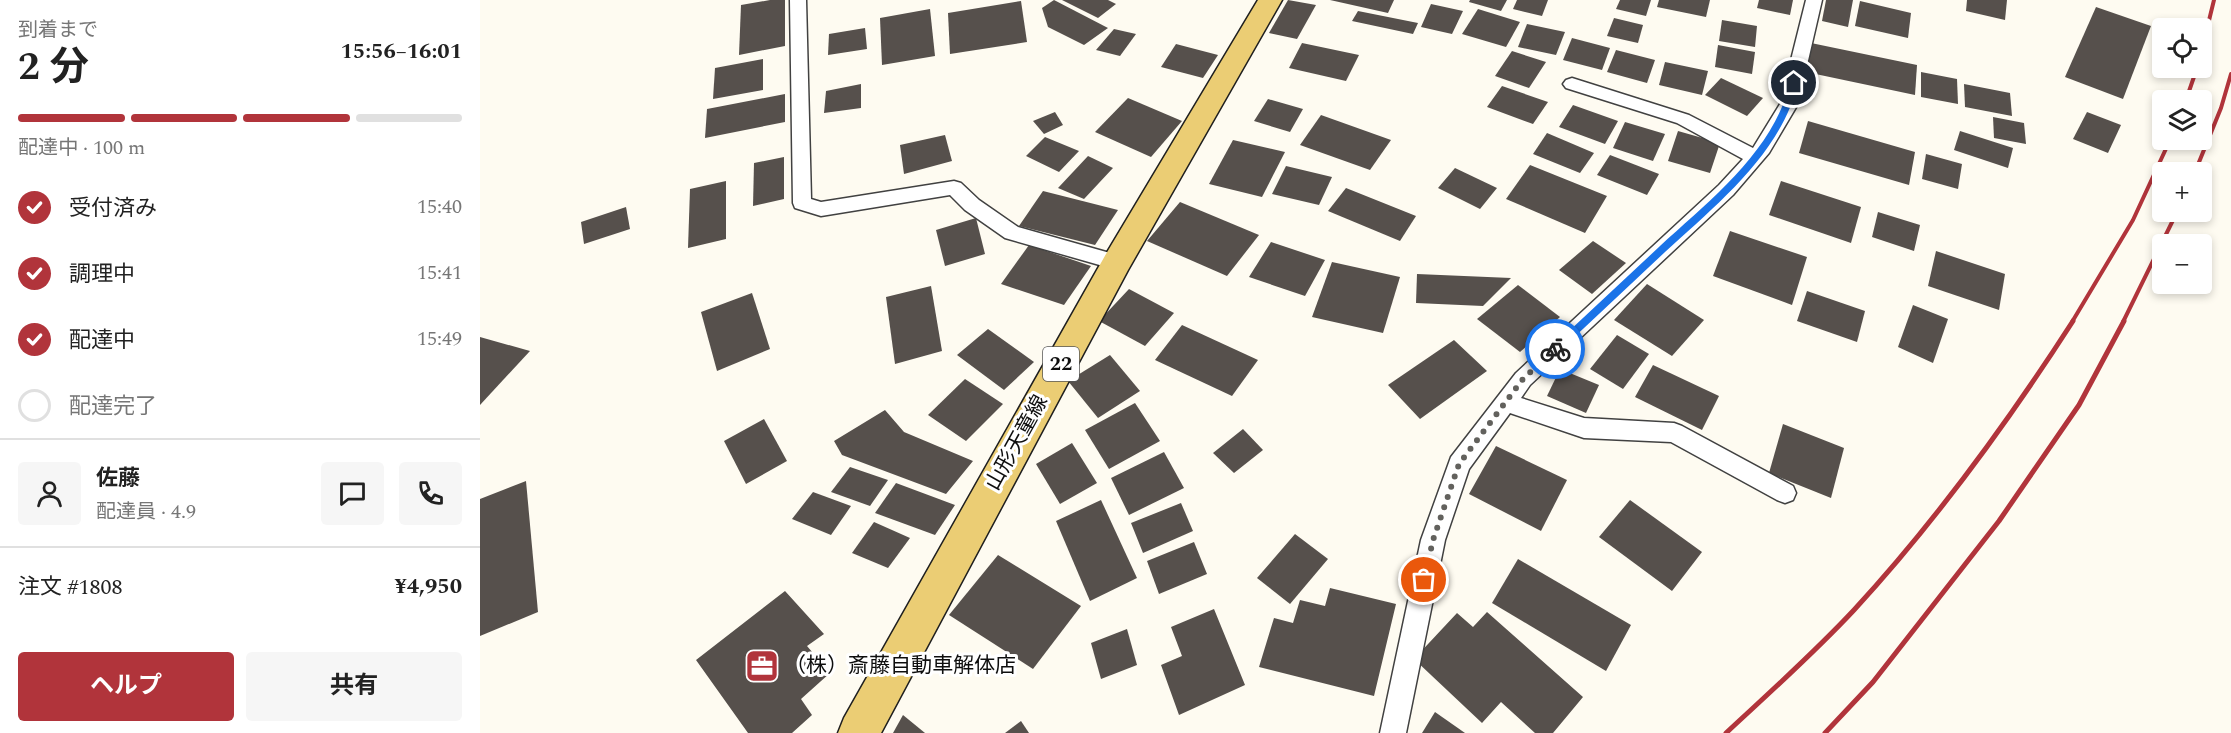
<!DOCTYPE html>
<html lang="ja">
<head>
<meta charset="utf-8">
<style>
  :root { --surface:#fff; --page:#f6f6f6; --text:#222; --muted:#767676; --line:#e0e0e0; --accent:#b1343b }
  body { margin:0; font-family:Spectral,"Noto Sans JP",serif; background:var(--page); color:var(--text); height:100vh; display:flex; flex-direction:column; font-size:22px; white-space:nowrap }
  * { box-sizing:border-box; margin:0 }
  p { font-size:20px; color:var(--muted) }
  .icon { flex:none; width:33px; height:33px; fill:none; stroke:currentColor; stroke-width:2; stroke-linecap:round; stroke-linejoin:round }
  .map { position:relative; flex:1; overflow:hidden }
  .details { display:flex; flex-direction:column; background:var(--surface); width:480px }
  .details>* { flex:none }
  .buttons { position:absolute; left:1672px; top:18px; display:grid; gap:12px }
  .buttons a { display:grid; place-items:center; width:60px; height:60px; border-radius:6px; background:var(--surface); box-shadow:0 3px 9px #0003; font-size:30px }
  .pin { position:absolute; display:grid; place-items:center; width:51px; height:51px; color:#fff; margin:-26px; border:3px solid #fff; border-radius:50%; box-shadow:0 2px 6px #0007 }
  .courier { position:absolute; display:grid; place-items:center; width:60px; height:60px; margin:-30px; border:4px solid #1a73e8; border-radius:50%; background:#fff; color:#222; box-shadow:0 2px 8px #0007 }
  .head em { font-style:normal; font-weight:700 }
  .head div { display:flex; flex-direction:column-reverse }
  .head { display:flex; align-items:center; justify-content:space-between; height:102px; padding:0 18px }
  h1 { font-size:39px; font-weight:700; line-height:45px }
  .bar { display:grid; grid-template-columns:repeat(4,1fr); gap:9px 6px; align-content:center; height:72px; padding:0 18px }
  .bar i { height:8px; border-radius:4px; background:var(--line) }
  .bar .selected { background:var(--accent) }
  .bar p { grid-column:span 4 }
  .line { display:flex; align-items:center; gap:15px; padding:0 18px; border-top:2px solid var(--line) }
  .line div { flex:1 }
  .round { display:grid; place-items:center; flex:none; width:63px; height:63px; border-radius:6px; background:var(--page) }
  ol { padding:0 18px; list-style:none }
  li { display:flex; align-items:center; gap:18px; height:66px }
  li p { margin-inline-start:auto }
  li .icon { padding:6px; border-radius:50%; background:var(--accent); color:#fff; stroke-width:4 }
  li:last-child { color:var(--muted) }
  li i { width:33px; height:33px; border:3px solid var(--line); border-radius:50% }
  .primary-button { display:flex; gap:12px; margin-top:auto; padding:12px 18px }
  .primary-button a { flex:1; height:69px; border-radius:6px; background:var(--accent); color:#fff; font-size:24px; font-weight:700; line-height:69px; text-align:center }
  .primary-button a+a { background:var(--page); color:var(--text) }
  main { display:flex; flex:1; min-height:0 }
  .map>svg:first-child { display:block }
  .building { fill:#56504c }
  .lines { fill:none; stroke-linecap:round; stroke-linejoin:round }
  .service-casing { stroke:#414141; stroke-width:3 }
  .primary-casing { stroke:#1f1f1f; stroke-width:3 }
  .service { fill:#fff; fill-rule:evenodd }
  .primary { fill:#ebcd74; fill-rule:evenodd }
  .rail-far1 { stroke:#b1343b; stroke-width:4 }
  .rail { stroke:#b1343b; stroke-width:5 }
  .route { fill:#1a73e8 }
  .done { stroke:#62615d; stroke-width:6; stroke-dasharray:0 10.8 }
  .labels { text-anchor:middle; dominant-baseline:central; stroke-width:6; stroke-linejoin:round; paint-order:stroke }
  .shield { fill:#fff; stroke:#565656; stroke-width:1.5 }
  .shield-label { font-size:20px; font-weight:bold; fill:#0e0e0e }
  .street-label { font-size:21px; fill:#0e0e0e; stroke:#fff }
  .poi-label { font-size:21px; fill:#0e0e0e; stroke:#fff; text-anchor:start }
</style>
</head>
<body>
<main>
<section class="details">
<div class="head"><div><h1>2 分</h1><p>到着まで</p></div><em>15:56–16:01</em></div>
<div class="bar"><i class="selected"></i><i class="selected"></i><i class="selected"></i><i></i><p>配達中 · 100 m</p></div>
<ol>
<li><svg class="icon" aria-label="check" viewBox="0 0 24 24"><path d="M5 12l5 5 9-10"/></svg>受付済み<p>15:40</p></li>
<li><svg class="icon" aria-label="check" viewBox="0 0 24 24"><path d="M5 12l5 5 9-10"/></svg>調理中<p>15:41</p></li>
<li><svg class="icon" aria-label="check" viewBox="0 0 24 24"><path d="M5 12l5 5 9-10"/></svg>配達中<p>15:49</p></li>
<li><i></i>配達完了</li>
</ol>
<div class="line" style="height:108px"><a class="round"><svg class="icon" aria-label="person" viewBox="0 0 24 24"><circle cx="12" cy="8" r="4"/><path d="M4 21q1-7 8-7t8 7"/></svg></a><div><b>佐藤</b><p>配達員 · 4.9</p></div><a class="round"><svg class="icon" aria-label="chat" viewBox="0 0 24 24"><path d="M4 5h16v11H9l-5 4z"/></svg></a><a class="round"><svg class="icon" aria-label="phone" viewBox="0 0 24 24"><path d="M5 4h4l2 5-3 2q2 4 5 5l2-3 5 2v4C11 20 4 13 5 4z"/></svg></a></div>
<div class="line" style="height:78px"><div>注文 #1808</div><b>¥4,950</b></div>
<div class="primary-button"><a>ヘルプ</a><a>共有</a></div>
</section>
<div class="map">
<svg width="1751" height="733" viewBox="0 0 1751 733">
  <rect width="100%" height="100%" fill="#fefbf1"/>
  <g class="building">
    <path d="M290,0H305V46L259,55L261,5Z"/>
    <path d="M574,0L628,28L604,45L568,27L562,8Z"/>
    <path d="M582,0H628L636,4L618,18Z"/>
    <path d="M808,0L836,5L817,39L789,33Z"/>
    <path d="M850,0H914L908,13Z"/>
    <path d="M990,0H1027L1021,11L989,2Z"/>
    <path d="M1037,0H1068L1062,16L1033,9Z"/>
    <path d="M1140,0H1171L1166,16L1136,9Z"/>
    <path d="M1179,0H1230L1226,17L1177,7Z"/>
    <path d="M1279,0H1313L1310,15L1277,8Z"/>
    <path d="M1346,0H1373L1368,27L1342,21Z"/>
    <path d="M1487,0H1527L1525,20L1486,11Z"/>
    <path d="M541,1L547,42L470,54L468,13Z"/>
    <path d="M1380,1L1431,13L1428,38L1375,26Z"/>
    <path d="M951,4L983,11L972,34L941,27Z"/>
    <path d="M1616,7L1671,26L1643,99L1585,77Z"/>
    <path d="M450,9L455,56L402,65L400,18Z"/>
    <path d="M998,9L1040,22L1026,47L982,34Z"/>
    <path d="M878,11L938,23L933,34L872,21Z"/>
    <path d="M1134,18L1163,25L1158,43L1127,36Z"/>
    <path d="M1242,20L1277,26L1275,47L1239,41Z"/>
    <path d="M1047,24L1085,32L1076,55L1038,47Z"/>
    <path d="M385,28L387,49L348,55L349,34Z"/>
    <path d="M634,29L656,34L640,56L616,50Z"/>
    <path d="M1092,38L1130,48L1122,70L1083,60Z"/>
    <path d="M822,43L879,55L866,81L809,68Z"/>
    <path d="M1331,43L1437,65L1435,95L1326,72Z"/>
    <path d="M696,44L738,55L723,78L681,67Z"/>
    <path d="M1238,45L1275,52L1272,74L1235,67Z"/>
    <path d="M1136,50L1175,60L1167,83L1127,72Z"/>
    <path d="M1032,51L1066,62L1049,88L1015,76Z"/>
    <path d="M283,59V90L233,99L235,68Z"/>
    <path d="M1185,62L1228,71L1222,95L1179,85Z"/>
    <path d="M1441,72L1477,79L1478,104L1441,97Z"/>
    <path d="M1241,78L1283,98L1267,116L1225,95Z"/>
    <path d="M381,84V108L344,113L346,91Z"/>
    <path d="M1484,84L1530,93L1532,116L1485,107Z"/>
    <path d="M1022,86L1068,102L1053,124L1007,107Z"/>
    <path d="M305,94V122L225,138L227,109Z"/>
    <path d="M648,98L702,121L671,157L615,132Z"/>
    <path d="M788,99L823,109L810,132L774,121Z"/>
    <path d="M1093,105L1138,121L1125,144L1079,127Z"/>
    <path d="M575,112L583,125L564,134L553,121Z"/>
    <path d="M1607,112L1641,125L1628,153L1593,139Z"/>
    <path d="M841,115L911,140L890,170L820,145Z"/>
    <path d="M1513,117L1544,123L1546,144L1514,138Z"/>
    <path d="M1328,121L1435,152L1429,185L1319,153Z"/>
    <path d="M1145,122L1185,134L1173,161L1133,148Z"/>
    <path d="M1198,131L1240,143L1230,173L1188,161Z"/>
    <path d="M1480,131L1533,148L1528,168L1474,150Z"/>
    <path d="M1067,133L1114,153L1100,173L1053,154Z"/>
    <path d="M465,135L472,161L424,174L420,145Z"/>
    <path d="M565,137L599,151L579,172L546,156Z"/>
    <path d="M753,140L805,152L782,197L729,184Z"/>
    <path d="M1446,154L1482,164L1478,189L1442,179Z"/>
    <path d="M1130,155L1179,174L1167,195L1117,175Z"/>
    <path d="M608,156L633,168L604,199L578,188Z"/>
    <path d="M304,157V199L273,206L274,163Z"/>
    <path d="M1050,165L1127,196L1105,233L1026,199Z"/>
    <path d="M806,166L852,177L839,205L792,194Z"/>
    <path d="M975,168L1017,188L1000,209L958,188Z"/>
    <path d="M246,181V239L208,248L210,189Z"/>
    <path d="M1301,181L1381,207L1371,243L1289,215Z"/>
    <path d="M866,188L936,216L920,241L848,211Z"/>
    <path d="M563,191L638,210L615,245L539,226Z"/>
    <path d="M700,202L779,235L747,276L667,241Z"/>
    <path d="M146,207L150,229L104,244L101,222Z"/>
    <path d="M1398,212L1440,225L1434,251L1392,237Z"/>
    <path d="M496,218L505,254L465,266L456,230Z"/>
    <path d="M1250,231L1327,257L1312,305L1233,276Z"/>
    <path d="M1113,241L1146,263L1112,294L1079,270Z"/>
    <path d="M791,242L845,260L825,296L769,277Z"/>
    <path d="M549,245L611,266L584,305L521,284Z"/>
    <path d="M1456,251L1525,274L1519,310L1448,286Z"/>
    <path d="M852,262L920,277L903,333L832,317Z"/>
    <path d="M937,274L1031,278L1003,306L936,303Z"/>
    <path d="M1167,284L1224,320L1192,356L1134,320Z"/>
    <path d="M1038,285L1080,317L1040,352L997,319Z"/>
    <path d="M451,286L462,351L415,364L406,297Z"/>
    <path d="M649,289L694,313L665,346L619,321Z"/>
    <path d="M1327,291L1385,311L1377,342L1317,321Z"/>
    <path d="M272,293L290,349L237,371L221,312Z"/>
    <path d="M1433,305L1468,319L1453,363L1418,347Z"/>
    <path d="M702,325L778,360L752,396L675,360Z"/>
    <path d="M508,329L554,362L524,390L477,355Z"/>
    <path d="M1137,335L1169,354L1143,389L1110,369Z"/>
    <path d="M0,337L50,351L0,405Z"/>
    <path d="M974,340L1007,371L940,419L908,385Z"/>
    <path d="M630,355L660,391L618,418L588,381Z"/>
    <path d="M1173,365L1239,396L1222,430L1155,397Z"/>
    <path d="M1080,369L1119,385L1106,413L1067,396Z"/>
    <path d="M485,379L523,404L486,441L448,415Z"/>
    <path d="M655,403L680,441L629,469L605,430Z"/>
    <path d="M405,410L424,432L493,461L466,494L362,455L354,441Z"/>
    <path d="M284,419L307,461L266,484L244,441Z"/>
    <path d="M1303,424L1364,448L1351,498L1289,473Z"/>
    <path d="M763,429L783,450L754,473L733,453Z"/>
    <path d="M592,443L617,483L580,504L556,464Z"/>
    <path d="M1016,446L1087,480L1061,531L989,494Z"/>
    <path d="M684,452L704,488L649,515L631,478Z"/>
    <path d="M370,467L408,480L390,506L351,492Z"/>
    <path d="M46,481L58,612L0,636V499Z"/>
    <path d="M416,483L475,505L455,535L395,513Z"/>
    <path d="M333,492L371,506L351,535L312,519Z"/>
    <path d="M621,500L657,578L610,601L576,521Z"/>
    <path d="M1150,500L1222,552L1192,591L1119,537Z"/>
    <path d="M701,503L713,531L663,553L651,523Z"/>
    <path d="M394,522L430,538L408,568L372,553Z"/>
    <path d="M815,534L848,559L810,604L777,578Z"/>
    <path d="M714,542L727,574L679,594L667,561Z"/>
    <path d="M518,555L601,606L553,669L469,615Z"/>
    <path d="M1038,559L1151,625L1126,671L1012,603Z"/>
    <path d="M850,588L916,604L894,696L779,667L794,618L813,623L820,600L845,606Z"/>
    <path d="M305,591L344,634L327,646L350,673L321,699L332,715L312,733H268L216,660Z"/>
    <path d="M734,609L765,685L699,715L681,665L702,656L691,627Z"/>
    <path d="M1007,612L1103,697L1073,733H1055L1021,702L1002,723L934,659L977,613L993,627Z"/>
    <path d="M647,629L657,665L621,679L611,643Z"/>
    <path d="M955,712L985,733H942Z"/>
    <path d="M423,715L445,733H413Z"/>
    <path d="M541,721L549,733H525Z"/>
  </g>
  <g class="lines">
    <defs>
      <g id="service">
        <path d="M310,0H326L331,199L341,202L474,181L481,183L499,200L538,227L644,257L647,262L644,267L637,270L525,238L485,210L470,195L341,216L315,208L313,203Z"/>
        <path d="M1326,0H1342L1318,104L1289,153L1253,195L1050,385L1041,398L1104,418L1194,423L1202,426L1313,486L1316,493L1313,500L1305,503L1297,500L1191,442L1104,438L1030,413L989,469L965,540L926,733H900L941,540L971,457L1036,373L1239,185L1263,159L1197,123L1086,88L1083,84L1086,80L1092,78L1209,115L1273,148L1300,104Z"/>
      </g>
      <path id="primary" d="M778,0H802L648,270L401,733H358L364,718L626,254Z"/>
    </defs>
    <use href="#service" class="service-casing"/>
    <use href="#primary" class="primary-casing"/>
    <use href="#service" class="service"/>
    <use href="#primary" class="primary"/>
    <g class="rail-far1">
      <path d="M1722,49L1734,0"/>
      <path d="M1706,100L1717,68"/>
      <path d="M1715,172L1741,108L1751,74"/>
      <path d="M1592,322L1653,220L1690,140"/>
      <path d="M1643,322L1697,212"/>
    </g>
    <g class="rail">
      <path d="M1246,733C1289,693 1333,654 1374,610C1455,522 1528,422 1593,321"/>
      <path d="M1345,733L1393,682L1519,521L1599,405L1644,321"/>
    </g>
  </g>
  <path class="route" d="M1314,80L1318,83C1301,154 1236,205 1185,252C1149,286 1114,319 1078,352H1072V347C1108,313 1144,280 1180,246C1230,200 1293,152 1310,83Z"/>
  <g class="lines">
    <path class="done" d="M944,580L953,540L979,464L1043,379L1075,349"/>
  </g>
  <defs>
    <symbol id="office-square" viewBox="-11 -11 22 22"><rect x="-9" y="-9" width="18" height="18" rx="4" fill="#b1343b" stroke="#fff"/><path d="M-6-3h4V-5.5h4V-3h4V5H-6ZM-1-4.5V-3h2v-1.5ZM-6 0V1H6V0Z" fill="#fff"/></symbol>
  </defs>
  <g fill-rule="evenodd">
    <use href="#office-square" x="263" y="647" width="38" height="38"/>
  </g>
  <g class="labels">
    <rect class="shield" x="563" y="347" width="36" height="34" rx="4.5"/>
    <g class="shield-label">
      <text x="581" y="364">22</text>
    </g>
    <g class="street-label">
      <text transform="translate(537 443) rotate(-61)">山形天童線</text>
    </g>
    <g class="poi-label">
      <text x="305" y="666">（株）斎藤自動車解体店</text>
    </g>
  </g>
</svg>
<div class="buttons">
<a><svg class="icon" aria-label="locate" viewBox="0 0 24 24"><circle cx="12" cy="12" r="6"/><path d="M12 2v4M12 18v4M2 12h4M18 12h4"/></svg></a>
<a><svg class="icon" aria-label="layers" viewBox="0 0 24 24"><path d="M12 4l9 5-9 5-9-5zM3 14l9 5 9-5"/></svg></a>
<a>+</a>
<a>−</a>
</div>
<div class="pin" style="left:944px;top:580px;background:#ea580c"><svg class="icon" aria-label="bag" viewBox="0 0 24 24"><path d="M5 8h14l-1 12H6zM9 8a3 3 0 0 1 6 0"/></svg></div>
<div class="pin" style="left:1314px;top:83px;background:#1f2937"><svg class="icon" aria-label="home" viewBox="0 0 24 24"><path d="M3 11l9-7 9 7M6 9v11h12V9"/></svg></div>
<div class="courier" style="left:1075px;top:349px"><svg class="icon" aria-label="bike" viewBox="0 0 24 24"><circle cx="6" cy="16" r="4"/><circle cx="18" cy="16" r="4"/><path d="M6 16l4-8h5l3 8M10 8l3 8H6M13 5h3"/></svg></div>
</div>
</main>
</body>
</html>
